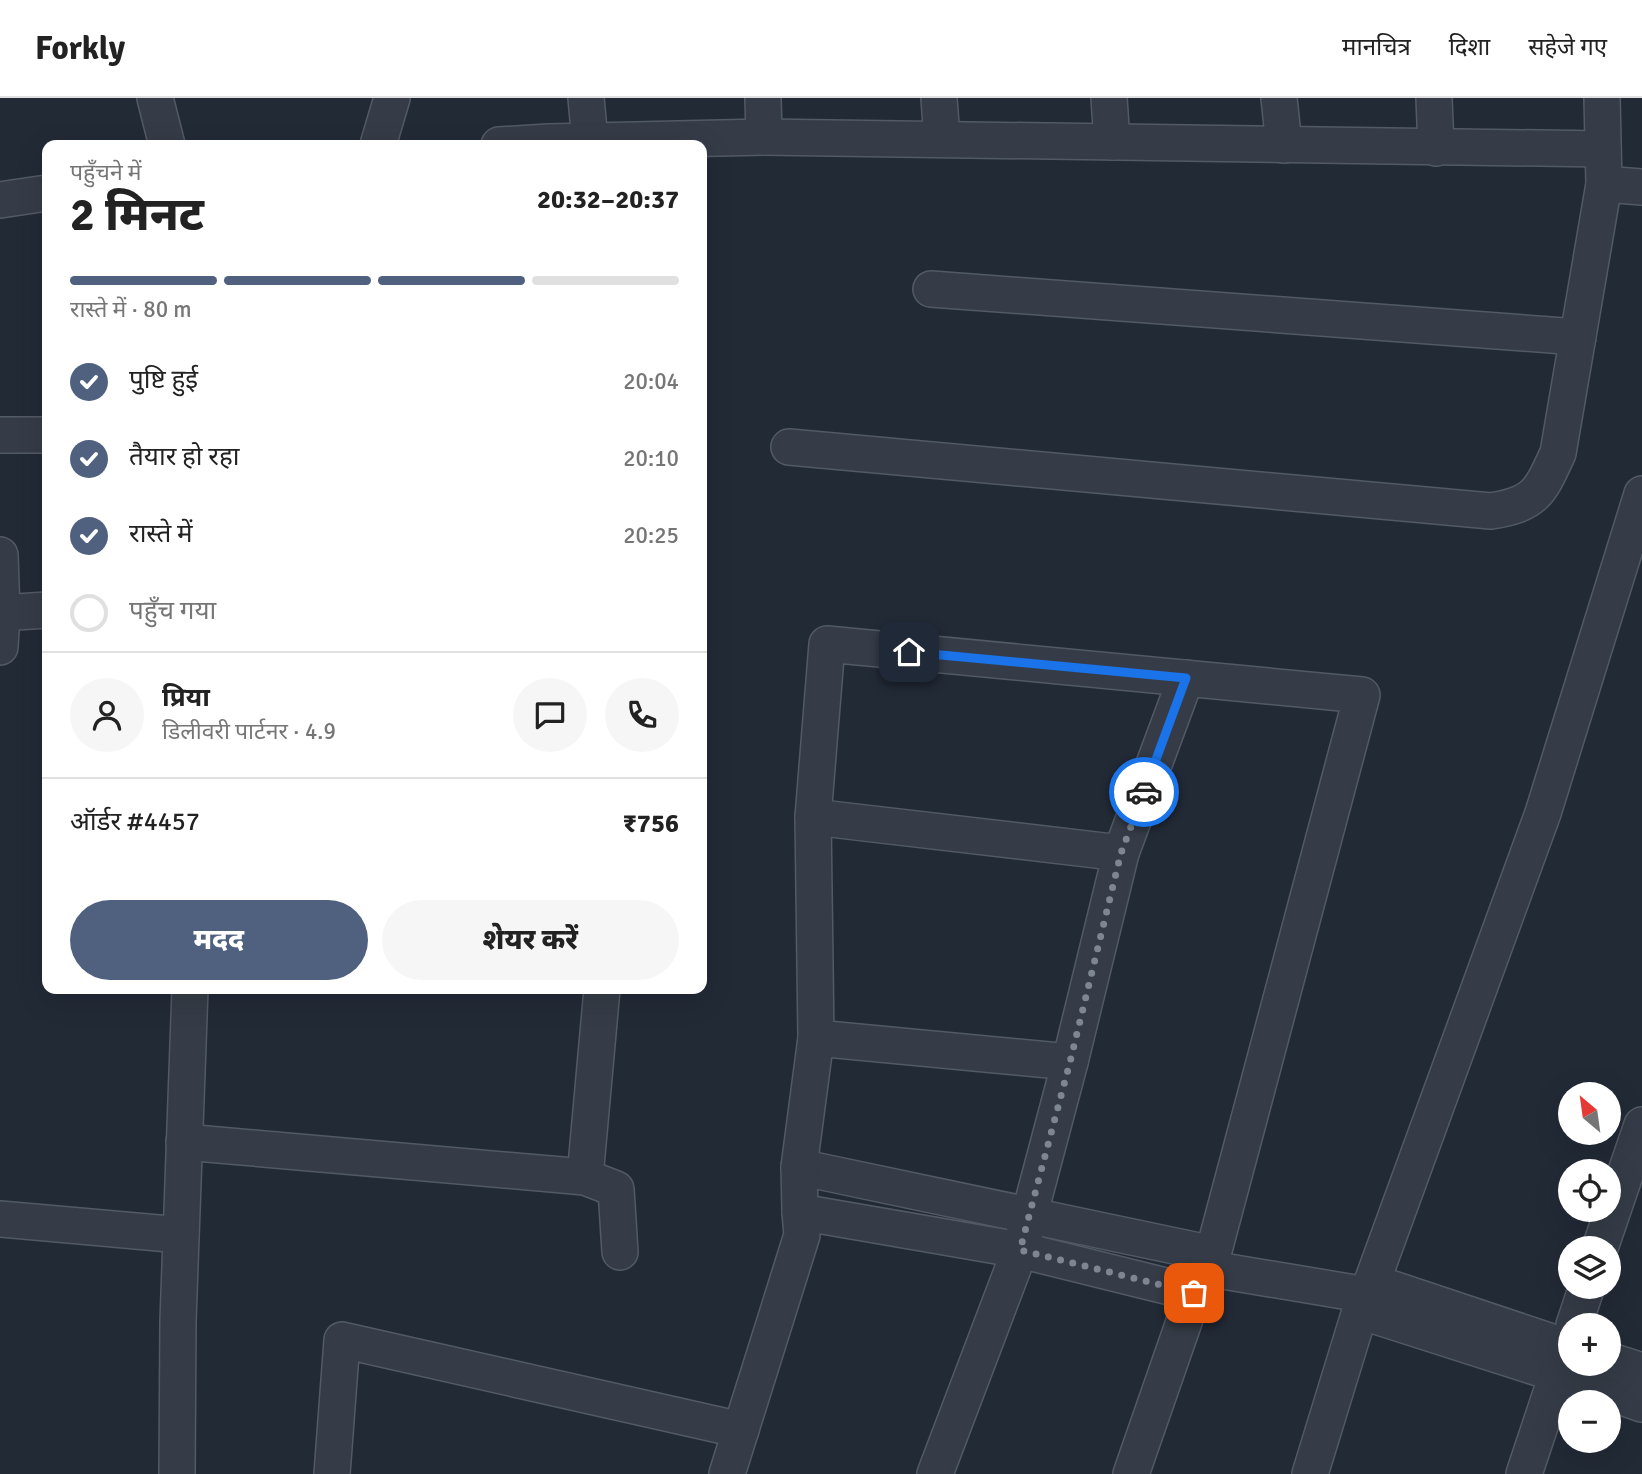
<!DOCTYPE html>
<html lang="hi">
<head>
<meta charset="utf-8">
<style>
  :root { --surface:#fff; --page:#f6f6f6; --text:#222; --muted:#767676; --line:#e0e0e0; --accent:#4f617f }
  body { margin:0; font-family:Signika,"Noto Sans Devanagari",sans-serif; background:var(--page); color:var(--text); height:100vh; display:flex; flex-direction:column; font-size:26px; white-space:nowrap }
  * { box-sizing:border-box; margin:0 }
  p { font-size:23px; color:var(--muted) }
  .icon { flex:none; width:38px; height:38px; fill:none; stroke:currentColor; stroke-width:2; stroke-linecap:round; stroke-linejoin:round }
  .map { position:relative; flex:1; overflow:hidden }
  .sheet { position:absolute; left:42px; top:42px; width:665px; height:854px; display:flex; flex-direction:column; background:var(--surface); border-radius:14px; box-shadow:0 7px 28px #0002 }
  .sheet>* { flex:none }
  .needle { width:46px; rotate:331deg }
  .tools { position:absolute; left:1558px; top:984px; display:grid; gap:14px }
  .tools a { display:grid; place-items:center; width:63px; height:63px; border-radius:50%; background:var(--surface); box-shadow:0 7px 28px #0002; font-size:35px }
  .pin { position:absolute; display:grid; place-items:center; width:60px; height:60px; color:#fff; margin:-30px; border-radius:14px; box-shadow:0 4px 10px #0006 }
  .courier { position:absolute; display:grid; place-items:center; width:70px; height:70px; margin:-35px; border:5px solid #1a73e8; border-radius:50%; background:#fff; color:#222; box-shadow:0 2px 9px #0007 }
  .head em { font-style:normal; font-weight:800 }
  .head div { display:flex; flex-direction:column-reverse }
  .head { display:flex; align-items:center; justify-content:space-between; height:119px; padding:0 28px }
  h1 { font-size:46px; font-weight:800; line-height:52px }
  .bar { display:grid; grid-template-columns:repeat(4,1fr); gap:10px 7px; align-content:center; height:84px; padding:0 28px }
  .bar i { height:9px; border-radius:5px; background:var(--line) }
  .bar .selected { background:var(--accent) }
  .bar p { grid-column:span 4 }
  .line { display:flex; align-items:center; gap:18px; padding:0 28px; border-top:2px solid var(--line) }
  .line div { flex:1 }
  .round { display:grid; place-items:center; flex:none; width:74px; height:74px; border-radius:37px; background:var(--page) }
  ol { padding:0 28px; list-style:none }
  li { display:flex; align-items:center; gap:21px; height:77px }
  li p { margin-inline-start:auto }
  li .icon { padding:7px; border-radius:50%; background:var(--accent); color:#fff; stroke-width:4 }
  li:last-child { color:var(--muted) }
  li i { width:38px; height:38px; border:4px solid var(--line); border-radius:50% }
  .action { display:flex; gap:14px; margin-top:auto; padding:14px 28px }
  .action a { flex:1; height:80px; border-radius:42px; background:var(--accent); color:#fff; font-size:28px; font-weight:800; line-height:80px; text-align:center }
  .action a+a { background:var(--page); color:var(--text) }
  header { display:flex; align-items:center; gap:42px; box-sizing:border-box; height:98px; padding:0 35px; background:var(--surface); border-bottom:2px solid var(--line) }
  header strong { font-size:33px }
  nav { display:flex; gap:38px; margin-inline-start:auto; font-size:24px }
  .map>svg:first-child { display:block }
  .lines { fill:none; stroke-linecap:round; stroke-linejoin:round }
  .minor-casing { stroke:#525a65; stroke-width:38 }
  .minor { stroke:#353c47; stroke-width:35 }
  .done { stroke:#7e8692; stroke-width:7; stroke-dasharray:0 12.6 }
  .route { stroke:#1a73e8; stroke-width:9 }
</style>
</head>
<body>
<header>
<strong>Forkly</strong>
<nav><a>मानचित्र</a><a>दिशा</a><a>सहेजे गए</a></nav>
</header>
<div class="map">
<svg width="1642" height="1376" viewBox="0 0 1642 1376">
  <rect width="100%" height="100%" fill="#222a36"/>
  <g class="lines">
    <defs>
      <g id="minor">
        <path d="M155,0L167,47"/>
        <path d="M586,0L590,43"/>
        <path d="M763,0L764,39"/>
        <path d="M939,0L942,41"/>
        <path d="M1109,0L1112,44"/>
        <path d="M1279,0L1284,47"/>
        <path d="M1434,0L1436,50"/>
        <path d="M378,47L392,0"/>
        <path d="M499,47L548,44L764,39L1603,51"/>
        <path d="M1604,86L1642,89"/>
        <path d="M0,102L47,95"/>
        <path d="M931,191L1578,239"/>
        <path d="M0,337H47"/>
        <path d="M789,349L1491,413C1536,406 1540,394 1558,355L1604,86L1602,0"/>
        <path d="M0,457L2,515L0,549"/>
        <path d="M0,515L47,512"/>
        <path d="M813,719L1121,755"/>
        <path d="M816,940L1070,964"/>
        <path d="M184,1044L585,1079L616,1091L620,1154"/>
        <path d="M799,1069L1213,1156"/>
        <path d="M585,1079L602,891"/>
        <path d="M800,1114L1020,1152L1194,1195"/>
        <path d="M0,1121L181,1137"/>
        <path d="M1600,1150L1642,1027"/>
        <path d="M1205,1170L1367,1197"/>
        <path d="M1372,1184L1570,1250"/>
        <path d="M1360,1213L1557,1276L1642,1306"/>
        <path d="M1574,1227L1587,1188"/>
        <path d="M1608,1262L1642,1273"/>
        <path d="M177,1376L178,1223L190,891"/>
        <path d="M332,1376L342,1242L741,1332"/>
        <path d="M727,1376L802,1137L800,1114L799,1069L816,940L813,719L827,546L1362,597L1213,1156L1194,1195L1131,1376"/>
        <path d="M935,1376L1020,1152L1070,964L1121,755L1186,580"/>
        <path d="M1310,1376L1360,1213L1372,1184L1543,715L1642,396"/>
        <path d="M1524,1376L1565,1253"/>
      </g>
    </defs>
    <use href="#minor" class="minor-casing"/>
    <use href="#minor" class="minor"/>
  </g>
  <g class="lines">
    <path class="done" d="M1144,694L1121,755L1070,964L1020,1152L1194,1195"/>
    <path class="route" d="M909,554L1186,580L1144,694"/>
  </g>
</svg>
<div class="tools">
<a><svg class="needle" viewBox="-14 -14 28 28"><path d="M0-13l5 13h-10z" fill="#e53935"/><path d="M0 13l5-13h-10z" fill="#767676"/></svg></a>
<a><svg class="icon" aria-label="locate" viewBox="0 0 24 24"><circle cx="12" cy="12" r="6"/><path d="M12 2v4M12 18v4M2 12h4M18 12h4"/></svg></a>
<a><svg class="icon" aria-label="layers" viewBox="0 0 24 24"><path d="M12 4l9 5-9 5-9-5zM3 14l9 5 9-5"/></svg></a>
<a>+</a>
<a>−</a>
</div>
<div class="pin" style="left:1194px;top:1195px;background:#ea580c"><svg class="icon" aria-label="bag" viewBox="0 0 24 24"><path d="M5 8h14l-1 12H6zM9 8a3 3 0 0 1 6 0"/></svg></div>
<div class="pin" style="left:909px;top:554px;background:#1f2937"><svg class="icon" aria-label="home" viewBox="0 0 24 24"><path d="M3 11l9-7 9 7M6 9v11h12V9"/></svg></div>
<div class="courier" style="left:1144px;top:694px"><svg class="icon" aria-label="car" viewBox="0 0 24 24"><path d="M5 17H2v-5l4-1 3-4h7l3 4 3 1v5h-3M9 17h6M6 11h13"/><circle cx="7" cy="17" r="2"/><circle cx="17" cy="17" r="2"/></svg></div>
<section class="sheet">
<div class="head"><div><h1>2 मिनट</h1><p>पहुँचने में</p></div><em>20:32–20:37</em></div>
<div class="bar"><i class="selected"></i><i class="selected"></i><i class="selected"></i><i></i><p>रास्ते में · 80 m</p></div>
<ol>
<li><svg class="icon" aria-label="check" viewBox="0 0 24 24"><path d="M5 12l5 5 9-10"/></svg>पुष्टि हुई<p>20:04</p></li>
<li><svg class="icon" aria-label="check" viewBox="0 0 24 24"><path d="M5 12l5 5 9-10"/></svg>तैयार हो रहा<p>20:10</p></li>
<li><svg class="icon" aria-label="check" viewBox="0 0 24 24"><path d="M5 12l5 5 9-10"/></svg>रास्ते में<p>20:25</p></li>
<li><i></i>पहुँच गया</li>
</ol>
<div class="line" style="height:126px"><a class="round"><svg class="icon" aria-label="person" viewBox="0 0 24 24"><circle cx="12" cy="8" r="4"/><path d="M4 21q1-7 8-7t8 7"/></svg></a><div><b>प्रिया</b><p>डिलीवरी पार्टनर · 4.9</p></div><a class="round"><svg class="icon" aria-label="chat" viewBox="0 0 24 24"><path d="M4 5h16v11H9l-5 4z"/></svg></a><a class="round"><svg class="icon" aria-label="phone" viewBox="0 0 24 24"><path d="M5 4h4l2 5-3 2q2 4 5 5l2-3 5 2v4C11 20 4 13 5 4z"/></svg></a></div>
<div class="line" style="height:91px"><div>ऑर्डर #4457</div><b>₹756</b></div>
<div class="action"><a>मदद</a><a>शेयर करें</a></div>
</section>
</div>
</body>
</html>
